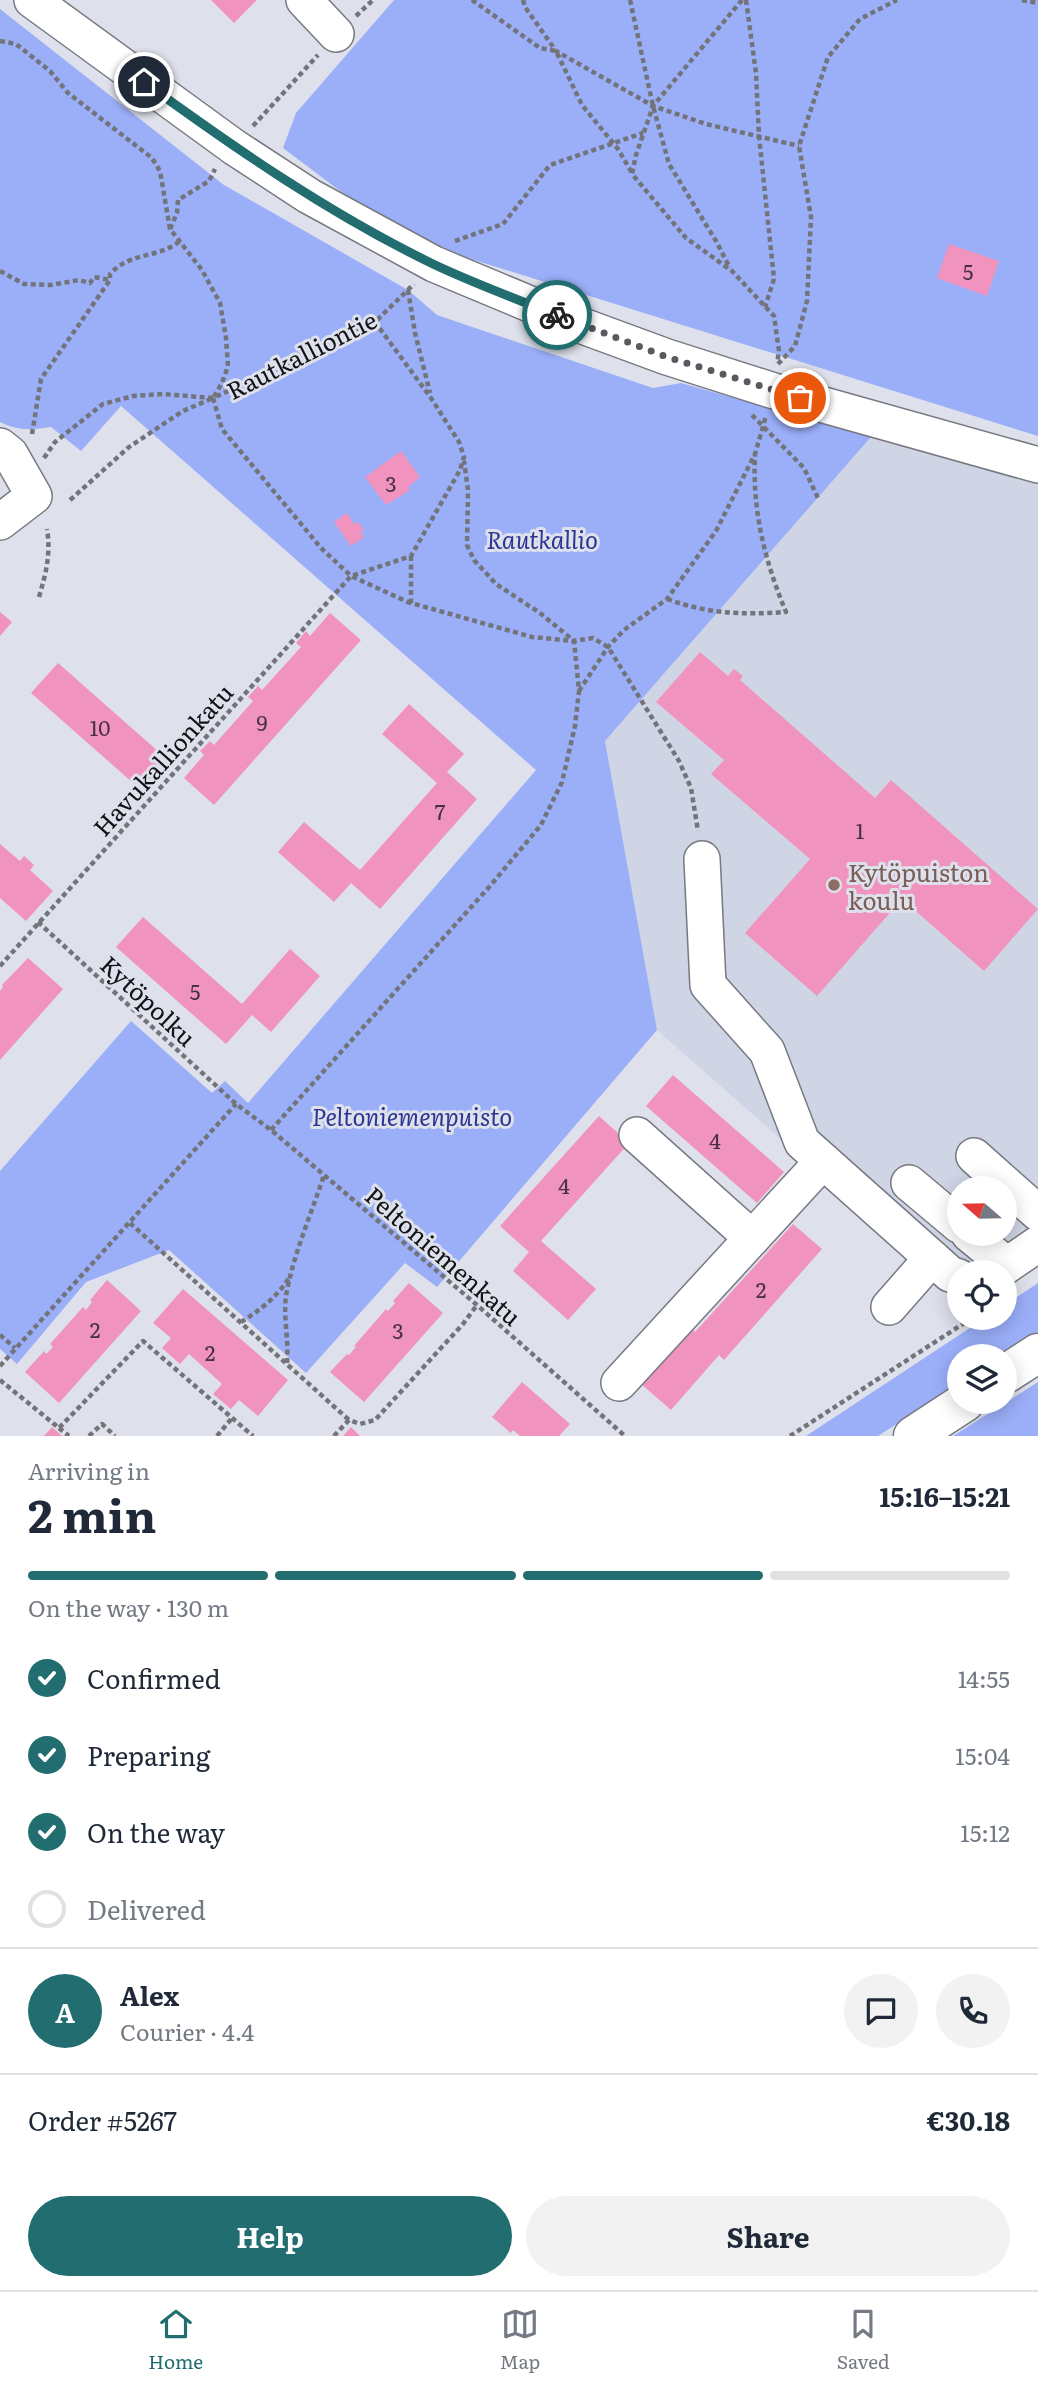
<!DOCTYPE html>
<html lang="en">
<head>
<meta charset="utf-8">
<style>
  :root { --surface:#fff; --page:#f2f2f3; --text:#1f2937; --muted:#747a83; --line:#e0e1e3; --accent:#216d6f }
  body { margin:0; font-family:Literata,serif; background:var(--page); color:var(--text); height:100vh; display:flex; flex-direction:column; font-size:26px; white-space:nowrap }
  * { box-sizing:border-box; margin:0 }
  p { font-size:23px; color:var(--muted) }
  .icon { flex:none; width:38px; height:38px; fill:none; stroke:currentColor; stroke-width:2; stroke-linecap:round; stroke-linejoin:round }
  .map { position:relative; height:1436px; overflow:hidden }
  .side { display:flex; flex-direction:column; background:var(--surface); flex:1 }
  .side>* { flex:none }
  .needle { width:46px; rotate:290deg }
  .buttons { position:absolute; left:947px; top:1176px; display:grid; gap:14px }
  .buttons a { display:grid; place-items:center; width:70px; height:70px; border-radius:50%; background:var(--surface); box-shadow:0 4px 18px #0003; font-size:35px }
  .pin { position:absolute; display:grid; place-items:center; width:60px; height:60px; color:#fff; margin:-30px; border:4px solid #fff; border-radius:50%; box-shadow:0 2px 7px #0007 }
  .courier { position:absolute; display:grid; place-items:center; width:70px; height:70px; margin:-35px; border:5px solid #216d6f; border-radius:50%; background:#fff; color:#222; box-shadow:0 2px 9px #0007 }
  .head em { font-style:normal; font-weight:700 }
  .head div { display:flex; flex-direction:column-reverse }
  .head { display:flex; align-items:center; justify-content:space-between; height:119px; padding:0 28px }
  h1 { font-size:46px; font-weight:700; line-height:52px }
  .bar { display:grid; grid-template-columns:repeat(4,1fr); gap:10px 7px; align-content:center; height:84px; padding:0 28px }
  .bar i { height:9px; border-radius:5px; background:var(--line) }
  .bar .on { background:var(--accent) }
  .bar p { grid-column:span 4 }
  .line { display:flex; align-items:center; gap:18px; padding:0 28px; border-top:2px solid var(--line) }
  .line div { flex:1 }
  .round { display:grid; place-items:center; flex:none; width:74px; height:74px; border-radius:37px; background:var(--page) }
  ol { padding:0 28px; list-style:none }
  li { display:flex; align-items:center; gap:21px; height:77px }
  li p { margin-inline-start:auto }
  li .icon { padding:7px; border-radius:50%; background:var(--accent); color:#fff; stroke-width:4 }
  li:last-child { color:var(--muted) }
  li i { width:38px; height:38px; border:4px solid var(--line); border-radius:50% }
  .button { display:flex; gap:14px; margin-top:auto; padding:14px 28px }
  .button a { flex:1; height:80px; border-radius:42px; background:var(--accent); color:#fff; font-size:28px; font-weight:700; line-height:80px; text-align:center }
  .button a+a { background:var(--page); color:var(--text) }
  .tabs { display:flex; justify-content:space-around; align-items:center; height:98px; border-top:2px solid var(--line); background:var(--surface); font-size:19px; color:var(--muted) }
  .tabs a { display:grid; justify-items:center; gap:4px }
  .tabs .on { color:var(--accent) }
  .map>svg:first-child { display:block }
  .built { fill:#cfd5e5; fill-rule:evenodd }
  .green { fill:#9baff9 }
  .building { fill:#f093bf }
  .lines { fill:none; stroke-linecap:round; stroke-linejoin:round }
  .minor-casing { stroke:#777982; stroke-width:38 }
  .major-casing { stroke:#777982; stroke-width:41 }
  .path { stroke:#72747a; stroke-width:4.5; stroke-dasharray:5 3.5; stroke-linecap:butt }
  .minor { stroke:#fff; stroke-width:35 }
  .major { stroke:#fff; stroke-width:38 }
  .done { stroke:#595a60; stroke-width:7; stroke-dasharray:0 12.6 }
  .route { stroke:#216d6f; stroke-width:9 }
  .education-dot { fill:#8d6e63; stroke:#dee1eb; stroke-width:2.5 }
  .labels { text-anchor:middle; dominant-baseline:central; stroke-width:6; stroke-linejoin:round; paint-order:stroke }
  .number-label { font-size:21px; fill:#493240 }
  .street-label { font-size:24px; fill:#111215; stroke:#dee1eb }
  .park-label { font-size:24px; font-style:italic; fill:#2c3694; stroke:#dee1eb }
  .education-label { font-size:24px; fill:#785e54; stroke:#dee1eb; text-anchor:start }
</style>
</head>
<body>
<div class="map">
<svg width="1038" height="1436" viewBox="0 0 1038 1436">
  <rect width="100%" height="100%" fill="#dee1eb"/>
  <path class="built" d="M877,425L1038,473V1228L969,1272L799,1155L657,1030L605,741L871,437ZM959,1188H1004V1234H959Z"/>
  <g class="green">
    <path d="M394,0H1038V436L458,255L360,206L283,148L296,113Z"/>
    <path d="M0,9L224,185L408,290L437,315L653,388L681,383L871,437L605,741L657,1030L437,1287L405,1263L306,1373L169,1250L86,1282L17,1364L0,1349V1171L131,1021L212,1093L225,1081L248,1103L536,770L121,406L81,451L51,427C32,430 17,431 0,422Z"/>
    <path d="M1038,1283V1332L1001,1356H959V1384L878,1436H806L985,1318H1004L1005,1305Z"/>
    <path d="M1038,1382V1436H953Z"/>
  </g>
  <g class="building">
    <path d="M211,0H257L234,23Z"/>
    <path d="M949,244L999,261L987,296L937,278Z"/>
    <path d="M401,451L420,477L408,487L410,490L386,505L365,477Z"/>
    <path d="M347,513L354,524L358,522L364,530L360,532L364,537L351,546L334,522Z"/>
    <path d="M0,612L12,622L0,636Z"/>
    <path d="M330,613L361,640L214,805L184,778L204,755L200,751L210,741L214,745L253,701L248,697L258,686L262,690L301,647L296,643L306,631L310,636Z"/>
    <path d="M700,652L728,676L734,669L743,676L740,680L875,798L891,780L1038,909L984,971L902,899L817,996L745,933L810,859L711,774L724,760L656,702Z"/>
    <path d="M58,663L168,760L141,790L31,693Z"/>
    <path d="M409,704L464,754L447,772L477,799L380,909L351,883L334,902L278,852L304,822L360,870L437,783L382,734Z"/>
    <path d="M0,844L20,861L24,856L34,865L30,870L53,891L26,921L0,898Z"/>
    <path d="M143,917L242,1004L290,949L320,976L271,1032L252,1015L226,1044L116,947Z"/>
    <path d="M28,958L63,989L0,1060V991L3,987L2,985Z"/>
    <path d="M673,1075L784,1172L757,1203L646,1106Z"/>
    <path d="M599,1116L629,1143L541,1241L596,1289L568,1320L513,1271L529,1252L500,1226Z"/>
    <path d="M793,1224L822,1249L724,1360L719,1355L671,1410L641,1384L691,1327L695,1332Z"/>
    <path d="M107,1280L141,1311L59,1403L25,1372L44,1351L46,1354L53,1347L50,1344L83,1307L86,1310L92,1302L90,1300Z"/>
    <path d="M409,1283L443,1313L364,1402L330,1372L347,1354L349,1355L356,1347L354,1346L386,1309L388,1311L395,1303L393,1301Z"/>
    <path d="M183,1289L288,1380L258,1416L239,1400L231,1409L213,1394L222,1384L189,1354L180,1364L162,1348L171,1338L153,1323Z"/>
    <path d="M522,1382L570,1424L559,1436H520L513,1430L511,1433L492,1417Z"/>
    <path d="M52,1427L62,1436H44Z"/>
    <path d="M351,1427L360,1436H343Z"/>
  </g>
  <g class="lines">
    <defs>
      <g id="minor">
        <path d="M32,0L234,147L309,196L434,264L580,325L667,357L774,391L1038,465"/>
        <path d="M304,0L336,34"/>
        <path d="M0,446L10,454L34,496L0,522"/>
        <path d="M702,859L708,985L767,1051L802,1142L950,1274L959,1277"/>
        <path d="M637,1135L752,1238"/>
        <path d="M974,1156L1038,1213"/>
        <path d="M909,1183L959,1225"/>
        <path d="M969,1234L1007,1265"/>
        <path d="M997,1272L1038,1244"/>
        <path d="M889,1307L932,1258"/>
        <path d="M619,1383L823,1161"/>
      </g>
      <g id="major">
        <path d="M1004,1375L1038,1353"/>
        <path d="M913,1436L965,1402"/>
      </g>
    </defs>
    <use href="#minor" class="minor-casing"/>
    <use href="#major" class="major-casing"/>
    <g class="path">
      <path d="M472,0L540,48L556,51L582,105L618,149L632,173"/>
      <path d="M523,0L525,7L556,51L653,106L706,124L799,146"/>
      <path d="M630,0L653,106L669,164L716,241L730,268"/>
      <path d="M742,0L653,106L636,155L632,174L686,238L732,271L774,316L779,351L777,363"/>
      <path d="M746,0L756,73L759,136L774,279L765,307"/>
      <path d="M1022,0L1038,3"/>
      <path d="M356,16L373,0"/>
      <path d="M0,41L16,44L50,71L68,93L152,158L160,171L170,229L202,270L220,303L226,338L228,366L222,383L213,398L183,411L129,447L69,501"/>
      <path d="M253,126L318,55"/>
      <path d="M170,229L177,213L178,200L209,181L215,169"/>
      <path d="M455,241L503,224L550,165L643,133"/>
      <path d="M0,271L24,284L51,285L79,280L90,283L94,277L110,280"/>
      <path d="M408,290L415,333L430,393"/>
      <path d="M778,364L795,346L807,301L811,217L799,146L828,57L860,19L897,0"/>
      <path d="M213,398L222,429L321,548L351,576L410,603"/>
      <path d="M752,415L804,468L818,498"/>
      <path d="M32,434L41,379L110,280V274C131,251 158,259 180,241"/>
      <path d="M44,458L55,442L103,404L133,396L163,394L213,398L375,322L414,284"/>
      <path d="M411,556V603L532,637L574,641L593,638L608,647L679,761L691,788L698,831"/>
      <path d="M39,597C46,573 51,554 47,529"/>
      <path d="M667,599C709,614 742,615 786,612C765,562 752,510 755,455"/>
      <path d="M579,691L608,647L624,630L667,599L716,531L755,454L766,416"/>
      <path d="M38,922L236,1104L271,1130L477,1305L625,1436"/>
      <path d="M0,966L351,576L411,556L460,470L464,457L459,442L431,398L375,322"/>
      <path d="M271,1130L490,886L541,825L562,782L575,726L579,691L574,641L540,613L496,584L474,560L467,545L468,490L464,461"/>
      <path d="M130,1223L349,1420"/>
      <path d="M241,1322C259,1311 277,1297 289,1278"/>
      <path d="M0,1335L15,1348"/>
      <path d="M287,1363C289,1340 283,1316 286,1296C293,1255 311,1215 324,1175"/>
      <path d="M0,1366L236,1104"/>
      <path d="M0,1380L59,1428L143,1341L253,1436"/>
      <path d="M59,1428L69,1436"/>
      <path d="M89,1436L102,1424L115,1436"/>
      <path d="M217,1436L232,1418"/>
      <path d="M334,1436L349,1420L360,1424L375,1420L463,1324L477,1305"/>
      <path d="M790,1436L972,1318"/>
    </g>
    <use href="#minor" class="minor"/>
    <use href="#major" class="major"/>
  </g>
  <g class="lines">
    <path class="done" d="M557,315L667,357L800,398"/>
    <path class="route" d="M144,82C236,149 330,214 433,264C473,283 516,299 557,315"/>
  </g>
  <circle class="education-dot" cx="834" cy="885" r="7"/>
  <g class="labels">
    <g class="number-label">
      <text x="968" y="270">5</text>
      <text x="391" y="482">3</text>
      <text x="262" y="721">9</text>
      <text x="100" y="726">10</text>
      <text x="440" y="810">7</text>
      <text x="860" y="829">1</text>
      <text x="195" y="990">5</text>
      <text x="715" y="1139">4</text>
      <text x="564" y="1184">4</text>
      <text x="761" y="1288">2</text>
      <text x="95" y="1328">2</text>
      <text x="398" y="1329">3</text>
      <text x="210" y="1351">2</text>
    </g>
    <g class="street-label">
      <text transform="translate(301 354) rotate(-27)">Rautkalliontie</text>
      <text transform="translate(162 759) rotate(-48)">Havukallionkatu</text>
      <text transform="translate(149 1000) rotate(43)">Kytöpolku</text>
      <text transform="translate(444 1255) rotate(41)">Peltoniemenkatu</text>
    </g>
    <g class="park-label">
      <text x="542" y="538">Rautkallio</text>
      <text x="412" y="1115">Peltoniemenpuisto</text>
    </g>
    <g class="education-label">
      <text x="848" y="871">Kytöpuiston<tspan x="848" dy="28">koulu</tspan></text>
    </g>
  </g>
</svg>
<div class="buttons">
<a><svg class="needle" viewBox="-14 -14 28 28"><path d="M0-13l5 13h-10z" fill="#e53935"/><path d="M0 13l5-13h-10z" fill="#747a83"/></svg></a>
<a><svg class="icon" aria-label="locate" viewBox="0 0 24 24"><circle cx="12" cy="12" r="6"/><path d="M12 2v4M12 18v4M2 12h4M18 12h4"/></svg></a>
<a><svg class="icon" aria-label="layers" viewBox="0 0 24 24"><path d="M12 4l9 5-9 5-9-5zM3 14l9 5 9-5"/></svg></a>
</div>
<div class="pin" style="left:800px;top:398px;background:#ea580c"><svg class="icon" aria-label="bag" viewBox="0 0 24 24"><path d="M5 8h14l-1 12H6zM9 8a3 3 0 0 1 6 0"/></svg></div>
<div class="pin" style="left:144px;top:82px;background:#1f2937"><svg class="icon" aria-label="home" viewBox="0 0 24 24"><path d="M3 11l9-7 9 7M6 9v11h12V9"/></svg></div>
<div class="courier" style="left:557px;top:315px"><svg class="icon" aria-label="bike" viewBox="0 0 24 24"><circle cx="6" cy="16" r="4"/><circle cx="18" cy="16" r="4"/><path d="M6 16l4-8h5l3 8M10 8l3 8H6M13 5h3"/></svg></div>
</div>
<section class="side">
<div class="head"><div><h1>2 min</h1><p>Arriving in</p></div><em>15:16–15:21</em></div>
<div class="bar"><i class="on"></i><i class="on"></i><i class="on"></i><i></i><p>On the way · 130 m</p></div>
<ol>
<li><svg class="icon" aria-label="check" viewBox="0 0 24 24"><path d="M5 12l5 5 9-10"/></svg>Confirmed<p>14:55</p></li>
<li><svg class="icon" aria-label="check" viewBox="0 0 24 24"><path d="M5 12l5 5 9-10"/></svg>Preparing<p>15:04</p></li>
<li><svg class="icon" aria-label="check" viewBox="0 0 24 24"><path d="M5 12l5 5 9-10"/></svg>On the way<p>15:12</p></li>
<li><i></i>Delivered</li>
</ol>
<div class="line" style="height:126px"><b class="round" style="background:var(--accent);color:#fff">A</b><div><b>Alex</b><p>Courier · 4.4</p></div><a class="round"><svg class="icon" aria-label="chat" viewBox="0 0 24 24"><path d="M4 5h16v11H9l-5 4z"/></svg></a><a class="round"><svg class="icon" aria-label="phone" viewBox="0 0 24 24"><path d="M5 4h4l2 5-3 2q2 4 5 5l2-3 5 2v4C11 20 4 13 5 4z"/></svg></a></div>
<div class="line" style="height:91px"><div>Order #5267</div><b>€30.18</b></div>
<div class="button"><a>Help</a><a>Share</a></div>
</section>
<nav class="tabs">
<a class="on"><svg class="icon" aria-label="home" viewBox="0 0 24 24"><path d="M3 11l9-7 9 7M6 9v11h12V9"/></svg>Home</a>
<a><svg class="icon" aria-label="map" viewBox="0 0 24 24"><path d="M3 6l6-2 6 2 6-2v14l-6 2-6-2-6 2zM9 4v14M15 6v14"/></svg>Map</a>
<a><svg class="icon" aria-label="saved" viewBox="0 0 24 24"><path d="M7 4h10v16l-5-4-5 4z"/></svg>Saved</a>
</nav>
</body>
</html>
